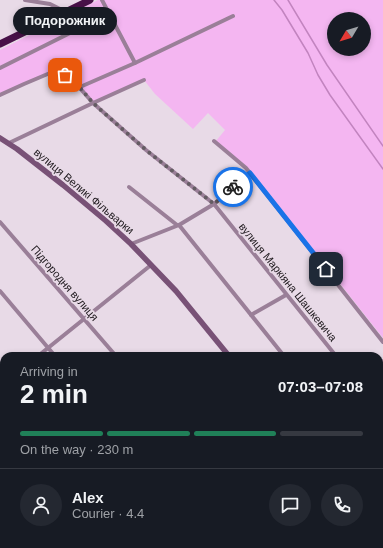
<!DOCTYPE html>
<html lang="en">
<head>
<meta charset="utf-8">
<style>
  :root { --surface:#171b24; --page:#242831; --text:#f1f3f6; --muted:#9ea1a6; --line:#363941; --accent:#208058 }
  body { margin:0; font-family:Helvetica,sans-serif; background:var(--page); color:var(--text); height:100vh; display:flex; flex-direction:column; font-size:15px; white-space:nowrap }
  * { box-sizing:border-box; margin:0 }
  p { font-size:13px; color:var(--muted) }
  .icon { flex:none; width:22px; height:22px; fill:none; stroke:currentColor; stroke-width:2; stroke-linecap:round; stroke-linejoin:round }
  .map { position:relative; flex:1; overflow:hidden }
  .sheet { position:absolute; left:0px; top:352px; width:383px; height:196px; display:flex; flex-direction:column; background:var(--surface); border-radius:12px 12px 0 0; box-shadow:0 2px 6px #0003 }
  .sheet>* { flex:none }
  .needle { width:26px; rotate:232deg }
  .buttons { position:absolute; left:327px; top:12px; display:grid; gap:8px }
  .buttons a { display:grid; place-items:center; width:44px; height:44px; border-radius:50%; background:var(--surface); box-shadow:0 2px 6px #0003; font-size:20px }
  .pin { position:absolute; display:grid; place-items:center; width:34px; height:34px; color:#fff; margin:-17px; border-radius:8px; box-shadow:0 2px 6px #0006 }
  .courier { position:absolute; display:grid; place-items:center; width:40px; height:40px; margin:-20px; border:3px solid #1a73e8; border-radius:50%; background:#fff; color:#222; box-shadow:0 1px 5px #0007 }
  .bubble { position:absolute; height:28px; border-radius:14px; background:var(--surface); box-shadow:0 2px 6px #0003; font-size:13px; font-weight:700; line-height:28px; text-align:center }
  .overview em { font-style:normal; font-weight:700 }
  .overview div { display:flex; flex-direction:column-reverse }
  .overview { display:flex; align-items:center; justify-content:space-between; height:68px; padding:0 20px }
  h1 { font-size:26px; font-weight:700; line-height:30px }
  .bar { display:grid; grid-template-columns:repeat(4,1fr); gap:6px 4px; align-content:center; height:48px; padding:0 20px }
  .bar i { height:5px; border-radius:3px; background:var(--line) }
  .bar .current { background:var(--accent) }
  .bar p { grid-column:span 4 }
  .line { display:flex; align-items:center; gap:10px; padding:0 20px; border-top:1px solid var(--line) }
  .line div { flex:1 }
  .round { display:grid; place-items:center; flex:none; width:42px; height:42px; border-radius:21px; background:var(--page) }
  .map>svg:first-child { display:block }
  .green { fill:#f4b6f1; fill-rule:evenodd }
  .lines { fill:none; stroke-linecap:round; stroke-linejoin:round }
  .stream { stroke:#c284bf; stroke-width:1.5 }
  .street { stroke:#9a7f98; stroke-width:4 }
  .secondary { stroke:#785176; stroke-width:5.5 }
  .highway { stroke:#481148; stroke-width:7 }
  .done { stroke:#645c63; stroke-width:4; stroke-dasharray:0 7.2 }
  .route { stroke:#1a73e8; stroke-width:5 }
  .labels { text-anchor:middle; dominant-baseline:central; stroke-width:3.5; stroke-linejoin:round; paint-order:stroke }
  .street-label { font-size:11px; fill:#1d181c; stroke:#e8dae7 }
</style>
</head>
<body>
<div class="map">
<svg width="383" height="548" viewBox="0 0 383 548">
  <rect width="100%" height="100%" fill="#e8dae7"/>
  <g class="green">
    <path d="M98,0H383V338L251,171L216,141L225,130L208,113L193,129L155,94L144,80L93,103L71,78L50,73L0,95V50ZM334,19H364V49H334Z"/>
    <path d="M0,411L4,416V512L0,507Z"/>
    <path d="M0,510L4,516V544H25L28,548H0Z"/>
    <path d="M27,544H98L101,548H30Z"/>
    <path d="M206,544H348V545L345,548H332L330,546L327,548H209Z"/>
  </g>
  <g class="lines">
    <g class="stream">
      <path d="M274,0L282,10L308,53L318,75L330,95L383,169"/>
      <path d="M288,0L327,65L383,146"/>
    </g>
    <g class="street">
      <path d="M25,0L50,4L66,12"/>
      <path d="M102,0L135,63L233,16"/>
      <path d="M0,68L108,14"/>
      <path d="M80,87L135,63"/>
      <path d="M0,95L24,84L50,73H57L65,75L71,78L93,103L146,150L214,204L336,356"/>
      <path d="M214,141L246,168L383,342"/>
      <path d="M9,143L93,103L144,80"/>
      <path d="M129,187L177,225"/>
      <path d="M0,222L116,356"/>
      <path d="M179,225L284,356"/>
      <path d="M131,244L179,225L214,204L250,173"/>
      <path d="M0,291L55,356"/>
      <path d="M251,315L286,295"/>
      <path d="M38,356L151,265"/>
      <path d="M379,364L383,361"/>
      <path d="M0,388L4,385"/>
      <path d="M0,407L4,412"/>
      <path d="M379,410L383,415"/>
      <path d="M379,464L383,461"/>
      <path d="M379,475L383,480"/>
      <path d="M105,544L107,548"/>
      <path d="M203,544L205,548"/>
    </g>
    <g class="secondary">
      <path d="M0,138L17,149L63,185L106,221L131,244L176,291L229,356"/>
      <path d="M379,543L383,548"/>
    </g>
    <path class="highway" d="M0,44L90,0"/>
  </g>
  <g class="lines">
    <path class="done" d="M65,75L71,78L76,83L93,103L146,150L214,204L233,187"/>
    <path class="route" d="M233,187L250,173L326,269"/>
  </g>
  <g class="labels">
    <g class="street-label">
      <text transform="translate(84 191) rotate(40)">вулиця Великі Фільварки</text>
      <text transform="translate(288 282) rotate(51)">вулиця Маркіяна Шашкевича</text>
      <text transform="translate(65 283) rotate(49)">Підгородня вулиця</text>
    </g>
  </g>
</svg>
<div class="buttons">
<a><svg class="needle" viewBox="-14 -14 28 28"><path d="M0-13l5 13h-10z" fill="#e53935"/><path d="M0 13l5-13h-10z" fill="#9ea1a6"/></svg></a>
</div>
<div class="pin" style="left:65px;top:75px;background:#ea580c"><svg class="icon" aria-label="bag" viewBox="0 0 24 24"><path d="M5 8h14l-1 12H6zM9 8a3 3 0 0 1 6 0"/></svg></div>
<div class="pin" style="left:326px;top:269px;background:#1f2937"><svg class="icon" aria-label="home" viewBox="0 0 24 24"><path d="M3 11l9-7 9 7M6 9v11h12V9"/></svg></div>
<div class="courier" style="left:233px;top:187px"><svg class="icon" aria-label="bike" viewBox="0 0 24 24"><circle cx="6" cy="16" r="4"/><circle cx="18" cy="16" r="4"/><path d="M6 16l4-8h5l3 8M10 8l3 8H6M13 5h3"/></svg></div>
<div class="bubble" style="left:13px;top:7px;width:104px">Подорожник</div>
<section class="sheet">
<div class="overview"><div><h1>2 min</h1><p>Arriving in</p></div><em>07:03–07:08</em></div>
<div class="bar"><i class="current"></i><i class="current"></i><i class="current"></i><i></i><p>On the way · 230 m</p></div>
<div class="line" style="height:72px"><a class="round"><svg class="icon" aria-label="person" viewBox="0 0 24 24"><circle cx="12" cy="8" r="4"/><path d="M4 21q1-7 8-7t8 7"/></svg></a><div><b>Alex</b><p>Courier · 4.4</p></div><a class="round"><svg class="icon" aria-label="chat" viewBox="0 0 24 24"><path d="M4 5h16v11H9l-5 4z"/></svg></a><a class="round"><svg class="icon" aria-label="phone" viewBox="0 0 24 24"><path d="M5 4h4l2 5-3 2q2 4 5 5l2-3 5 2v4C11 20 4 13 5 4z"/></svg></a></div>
</section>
</div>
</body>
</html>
